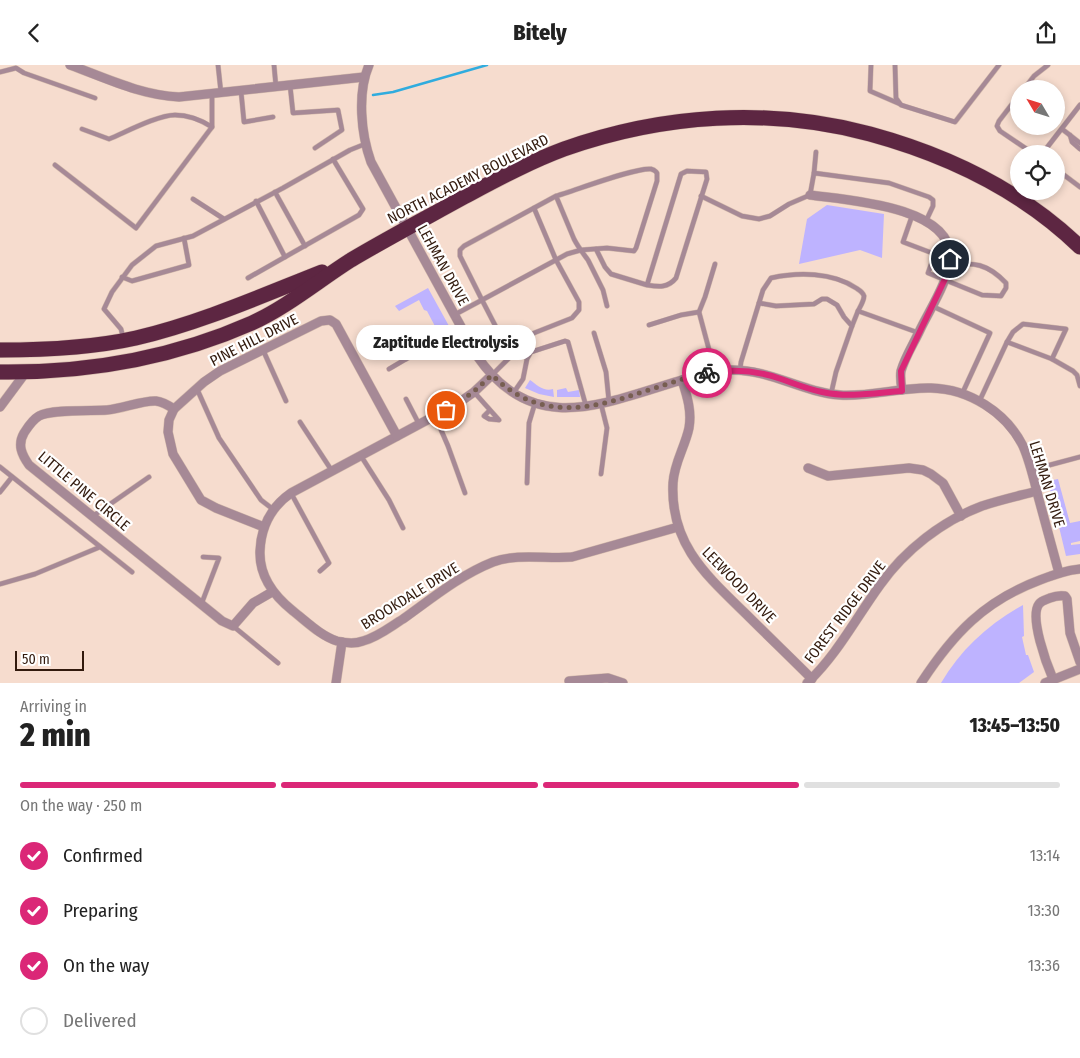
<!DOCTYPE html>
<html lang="en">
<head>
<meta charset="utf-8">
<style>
  :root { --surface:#fff; --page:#f2f2f2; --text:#222; --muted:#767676; --line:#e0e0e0; --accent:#db2777 }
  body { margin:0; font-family:"Fira Sans Condensed",sans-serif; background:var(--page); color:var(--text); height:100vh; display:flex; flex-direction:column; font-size:19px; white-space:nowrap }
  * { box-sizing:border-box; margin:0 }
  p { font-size:16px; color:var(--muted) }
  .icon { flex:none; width:28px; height:28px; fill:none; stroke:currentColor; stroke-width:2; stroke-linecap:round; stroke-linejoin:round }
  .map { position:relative; height:618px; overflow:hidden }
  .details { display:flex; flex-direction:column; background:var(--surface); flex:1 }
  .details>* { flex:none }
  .needle { width:32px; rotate:308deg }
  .controls { position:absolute; left:1010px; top:15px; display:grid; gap:10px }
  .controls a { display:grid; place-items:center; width:55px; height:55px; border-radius:50%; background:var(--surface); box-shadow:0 2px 8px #0003; font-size:25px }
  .scale { position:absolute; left:15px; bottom:12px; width:69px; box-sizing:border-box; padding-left:5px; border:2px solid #321a0d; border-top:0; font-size:14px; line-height:18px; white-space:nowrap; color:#321a0d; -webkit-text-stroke:4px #fff; paint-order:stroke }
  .pin { position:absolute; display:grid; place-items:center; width:42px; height:42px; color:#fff; margin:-21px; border:2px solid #fff; border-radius:50%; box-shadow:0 1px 5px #0007 }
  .courier { position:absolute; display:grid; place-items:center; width:50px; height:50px; margin:-25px; border:4px solid #db2777; border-radius:50%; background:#fff; color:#222; box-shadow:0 1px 6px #0007 }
  .bubble { position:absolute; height:35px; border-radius:18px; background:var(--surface); box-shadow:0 2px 8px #0003; font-size:16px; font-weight:800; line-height:35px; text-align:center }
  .head em { font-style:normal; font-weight:800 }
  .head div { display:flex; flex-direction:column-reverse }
  .head { display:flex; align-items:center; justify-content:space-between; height:85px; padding:0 20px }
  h1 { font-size:32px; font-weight:800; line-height:38px }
  .bar { display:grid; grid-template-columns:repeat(4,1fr); gap:8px 5px; align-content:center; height:60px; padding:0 20px }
  .bar i { height:6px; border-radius:4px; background:var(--line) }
  .bar .on { background:var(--accent) }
  .bar p { grid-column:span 4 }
  ol { padding:0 20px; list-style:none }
  li { display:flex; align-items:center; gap:15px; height:55px }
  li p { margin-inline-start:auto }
  li .icon { padding:5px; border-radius:50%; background:var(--accent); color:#fff; stroke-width:4 }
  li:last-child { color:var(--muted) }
  li i { width:28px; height:28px; border:2px solid var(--line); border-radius:50% }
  header { display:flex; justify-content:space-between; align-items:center; height:65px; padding:0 20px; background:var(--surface); font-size:22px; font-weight:800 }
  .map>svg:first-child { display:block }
  .green { fill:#beb3ff }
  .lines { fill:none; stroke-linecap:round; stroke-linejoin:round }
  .stream { stroke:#30acde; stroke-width:2.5 }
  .lane-casing { stroke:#d3b9ab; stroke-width:5.5 }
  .street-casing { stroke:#d3b9ab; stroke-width:10 }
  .highway-casing { stroke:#d3b9ab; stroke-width:16 }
  .lane { stroke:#a68996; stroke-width:4.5 }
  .street { stroke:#a68996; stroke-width:9 }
  .highway { stroke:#5d2642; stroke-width:15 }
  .done { stroke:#775e51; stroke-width:5; stroke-dasharray:0 9 }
  .route { stroke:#db2777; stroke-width:6 }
  .labels { text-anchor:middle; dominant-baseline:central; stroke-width:4.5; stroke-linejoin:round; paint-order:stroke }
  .street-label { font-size:15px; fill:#321a0d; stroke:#fff }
</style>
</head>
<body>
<header><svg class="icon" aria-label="back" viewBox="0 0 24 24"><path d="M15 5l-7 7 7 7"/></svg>Bitely<svg class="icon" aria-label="share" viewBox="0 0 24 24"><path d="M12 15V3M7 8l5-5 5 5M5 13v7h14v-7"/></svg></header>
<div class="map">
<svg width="1080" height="618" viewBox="0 0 1080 618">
  <rect width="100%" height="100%" fill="#f6dcce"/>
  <g class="green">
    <path d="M827,140L884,149L882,193L860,185L799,199L807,154Z"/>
    <path d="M428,223L449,261L438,267L427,246L424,245L419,235L399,246L395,241Z"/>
    <path d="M530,315C537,320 544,327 553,324L554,332L539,329L525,323Z"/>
    <path d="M566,323L568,327L579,325L580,332H557V325Z"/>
    <path d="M1058,414L1070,458L1080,456V476L1071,478V480L1080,479V489L1066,491L1048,416Z"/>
    <path d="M1023,540L1024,571L1022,572L1026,590H1028L1034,607L1019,618H941C961,584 989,559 1023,540Z"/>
  </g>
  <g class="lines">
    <path class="stream" d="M373,30L393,27L487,0"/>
    <defs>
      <g id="lane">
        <path d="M218,0L221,28"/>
        <path d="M274,0L276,22"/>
        <path d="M871,0L870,26L900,39"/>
        <path d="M895,0L896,33L901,40L955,57L999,0"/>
        <path d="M0,7L16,3L24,8L95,33"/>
        <path d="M290,20L293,48L338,45L342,65L315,83"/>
        <path d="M1024,24L1034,11L1048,0"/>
        <path d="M241,26L244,57L273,52"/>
        <path d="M1019,30L999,56L997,61L1000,66L1034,89"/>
        <path d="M82,64L109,74C126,67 158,50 175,50C189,50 201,55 212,62V29"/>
        <path d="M1062,64L1080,78"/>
        <path d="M1070,70L1072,77L1080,84"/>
        <path d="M1042,89L1080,40"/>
        <path d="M55,100L136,163L212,62"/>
        <path d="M1056,104L1080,122"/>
        <path d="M814,108L816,87"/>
        <path d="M275,127L305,181"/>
        <path d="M556,131L464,181L460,185V191L482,235L567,189L581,185L607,183L634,186L636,183L657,116V108C654,105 655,105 651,104C636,102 574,126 556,131L574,174C578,182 583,188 588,195L603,225L607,241"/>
        <path d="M701,131L742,151L759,154L770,151L789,139L810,130L814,108L889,118L929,132L933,135V141L926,156"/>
        <path d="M193,134L224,154"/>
        <path d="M256,136L285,192"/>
        <path d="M912,151L903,177L932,188L933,194L928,208L982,230L1001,231L1006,223V218C988,199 973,196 949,201"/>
        <path d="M596,184L605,202L611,209L647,220L681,109L687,106L706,107L707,114L676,213C668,223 659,222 647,220"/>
        <path d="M122,212L132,216L189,200L184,173"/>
        <path d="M248,213L359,150L363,144L333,94"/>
        <path d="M759,238L763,225L771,213C798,207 832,207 856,223C859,225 863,227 864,231C864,236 860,242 858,246"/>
        <path d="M932,241L990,268L962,329"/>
        <path d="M699,247L705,232L715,199"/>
        <path d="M454,250L482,235L511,291"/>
        <path d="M649,260L681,250L699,247L715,307"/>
        <path d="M852,261L858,246L919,268"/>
        <path d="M594,268L606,307L609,337"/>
        <path d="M123,272L121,264L104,244L112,227L132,200L156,181L193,171L283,123L350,85L365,79"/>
        <path d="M1007,277L1013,267L1023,259L1066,264L1052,294"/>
        <path d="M263,285L286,336"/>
        <path d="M402,287L406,294L462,264"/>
        <path d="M389,304L406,294"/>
        <path d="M740,306L741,297L759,238L776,241L814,239L822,234H827L837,240L844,252L852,261L836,307L831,329"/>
        <path d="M493,309L534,268L572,253L579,245V237L556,195L534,143"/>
        <path d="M197,324L219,373L261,435L274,445"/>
        <path d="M474,327L499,355L489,354L484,351L490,345"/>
        <path d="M514,327L523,314L527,294L531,287L565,276L568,277L586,341"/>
        <path d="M406,334L419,359"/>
        <path d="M979,337L1007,277L1052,294L1073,306L1077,310L1080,321"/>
        <path d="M601,339L607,363L601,409"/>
        <path d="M435,351L448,381L465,428"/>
        <path d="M300,357L332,406"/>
        <path d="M361,391L389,435L403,463"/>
        <path d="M0,402L132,507"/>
        <path d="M1031,405L1080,392"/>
        <path d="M527,418L529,358L535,338"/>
        <path d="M0,427L12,412"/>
        <path d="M291,428L329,498L320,506"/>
        <path d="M93,451L149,412"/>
        <path d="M0,519L35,509L100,482"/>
        <path d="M201,540L219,493L203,492"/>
        <path d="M233,561L278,598"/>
      </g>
      <g id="street">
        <path d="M70,0C106,13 140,30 179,32L364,12"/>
        <path d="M369,0C357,28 361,69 371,97L477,291C532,371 599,340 675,317C693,312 711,306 730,305C770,304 801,327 840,330C870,332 901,322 931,323C969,324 1006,347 1023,381C1030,397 1034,415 1038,431C1045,457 1052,483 1059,508"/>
        <path d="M810,130C846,135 950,141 950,191C950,214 930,244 920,265C914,278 905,292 901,306C900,312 901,319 902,325"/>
        <path d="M492,310L474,327L457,339L291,428C271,442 261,462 260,486C259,512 274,531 293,546C307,557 321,571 337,576C345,578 355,579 363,576C378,572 390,562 403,554C431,534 460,510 493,497C517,488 546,494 572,492L678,462"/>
        <path d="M682,315C687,331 692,346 689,363C685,382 674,398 673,418C670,479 706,510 746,549C768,571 790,592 812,614"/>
        <path d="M0,342L26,307"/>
        <path d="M174,344C168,340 163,337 156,336C143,335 122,344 107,345C92,346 51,344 39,351C32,355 28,362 24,368C17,380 22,390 29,400L222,556L233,561L253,538L272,527"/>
        <path d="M808,403L828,411L909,403L923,405L931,409L943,418L961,451"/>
        <path d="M264,462L216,443L201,435L173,389L168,367L169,355L174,344L204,317L220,306L321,256L330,255L336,259L397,371"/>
        <path d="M1053,614C1047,600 1029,552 1039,539C1042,535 1046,535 1050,533C1055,531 1059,530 1065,531L1067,534L1070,568L1080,597"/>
        <path d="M569,616L608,613L623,618"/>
        <path d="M336,618L342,577"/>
        <path d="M807,618C837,590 856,553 880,520C905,485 942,456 982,441C1000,435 1018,431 1037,426"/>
        <path d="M921,618C953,569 984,536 1040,515C1053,510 1066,505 1080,504"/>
        <path d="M1045,618L1080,604"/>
      </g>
      <g id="highway">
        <path d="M0,285C45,285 92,283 136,273C200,258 261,231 322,207"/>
        <path d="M0,307C86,308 173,293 252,258C287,242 318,216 351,195C388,173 426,153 464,132C496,115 529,97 564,84C663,49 769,42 870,69C947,90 1022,126 1080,182"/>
      </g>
    </defs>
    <use href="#lane" class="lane-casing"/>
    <use href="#street" class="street-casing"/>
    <use href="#highway" class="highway-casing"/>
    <use href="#lane" class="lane"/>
    <use href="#street" class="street"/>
    <use href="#highway" class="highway"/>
  </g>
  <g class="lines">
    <path class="done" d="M446,345L472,328L492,310C559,376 631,324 707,308"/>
    <path class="route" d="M707,308C731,304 755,305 778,313C793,318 807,324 822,327C849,333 875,328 902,326L901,306L945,214L950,194"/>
  </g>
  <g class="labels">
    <g class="street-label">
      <text transform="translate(468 114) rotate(-27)">NORTH ACADEMY BOULEVARD</text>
      <text transform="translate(443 200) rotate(61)">LEHMAN DRIVE</text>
      <text transform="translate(254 275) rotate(-27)">PINE HILL DRIVE</text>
      <text transform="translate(1047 419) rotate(73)">LEHMAN DRIVE</text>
      <text transform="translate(84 426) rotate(40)">LITTLE PINE CIRCLE</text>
      <text transform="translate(739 520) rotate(46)">LEEWOOD DRIVE</text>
      <text transform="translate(410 531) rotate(-32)">BROOKDALE DRIVE</text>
      <text transform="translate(845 547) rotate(-53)">FOREST RIDGE DRIVE</text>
    </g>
  </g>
</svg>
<div class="controls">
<a><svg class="needle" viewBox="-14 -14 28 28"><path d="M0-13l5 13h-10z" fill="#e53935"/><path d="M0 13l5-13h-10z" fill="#767676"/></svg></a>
<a><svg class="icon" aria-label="locate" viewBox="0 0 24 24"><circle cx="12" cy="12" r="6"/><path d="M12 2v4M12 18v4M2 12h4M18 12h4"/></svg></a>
</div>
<div class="scale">50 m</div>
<div class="pin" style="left:446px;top:345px;background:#ea580c"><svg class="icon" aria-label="bag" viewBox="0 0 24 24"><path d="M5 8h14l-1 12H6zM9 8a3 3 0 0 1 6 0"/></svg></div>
<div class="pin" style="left:950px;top:194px;background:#1f2937"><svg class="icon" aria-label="home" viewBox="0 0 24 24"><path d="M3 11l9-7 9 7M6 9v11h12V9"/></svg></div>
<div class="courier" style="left:707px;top:308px"><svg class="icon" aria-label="bike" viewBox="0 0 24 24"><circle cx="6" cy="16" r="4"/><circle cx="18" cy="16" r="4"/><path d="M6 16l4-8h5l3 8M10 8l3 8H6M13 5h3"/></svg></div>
<div class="bubble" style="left:356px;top:260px;width:180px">Zaptitude Electrolysis</div>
</div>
<section class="details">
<div class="head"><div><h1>2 min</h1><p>Arriving in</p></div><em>13:45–13:50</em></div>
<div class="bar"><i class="on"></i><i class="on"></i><i class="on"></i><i></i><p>On the way · 250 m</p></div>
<ol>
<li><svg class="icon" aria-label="check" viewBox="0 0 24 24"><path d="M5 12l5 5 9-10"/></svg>Confirmed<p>13:14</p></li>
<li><svg class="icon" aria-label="check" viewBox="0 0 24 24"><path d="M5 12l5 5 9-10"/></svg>Preparing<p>13:30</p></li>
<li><svg class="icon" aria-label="check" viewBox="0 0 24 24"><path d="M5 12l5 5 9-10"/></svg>On the way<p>13:36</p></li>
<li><i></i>Delivered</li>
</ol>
</section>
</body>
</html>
